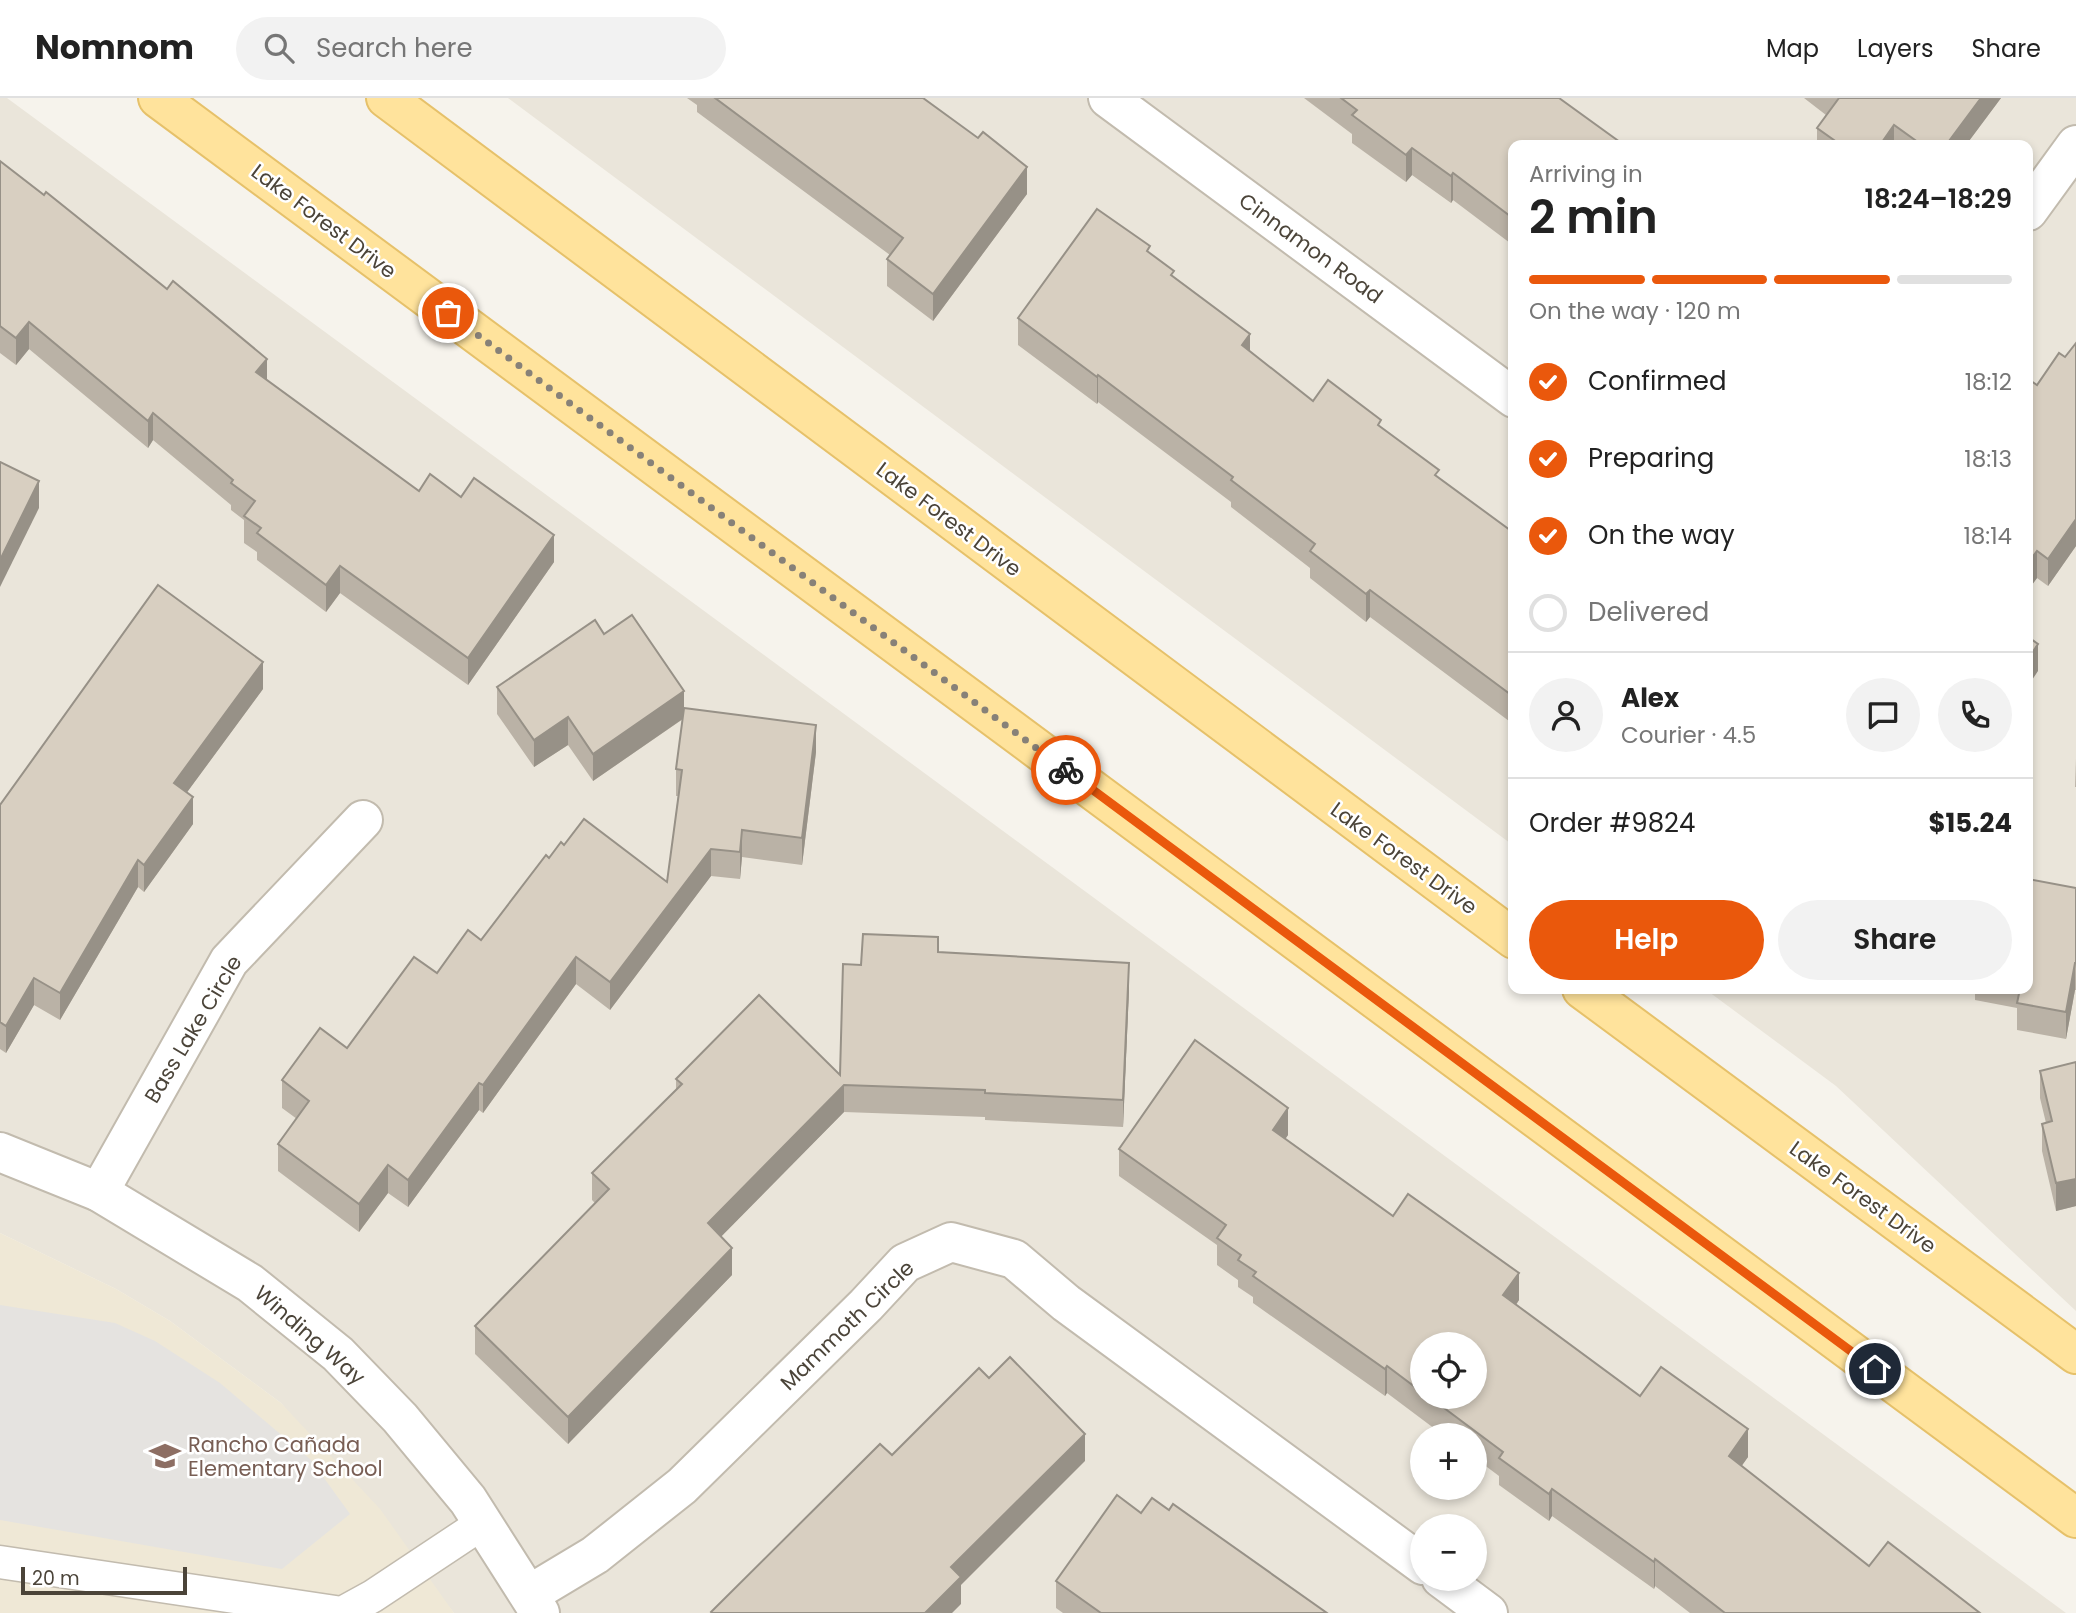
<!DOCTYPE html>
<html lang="en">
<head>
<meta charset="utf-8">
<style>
  :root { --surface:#fff; --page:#f2f2f2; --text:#222; --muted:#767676; --line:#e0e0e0; --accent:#ea580c }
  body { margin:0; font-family:Poppins,sans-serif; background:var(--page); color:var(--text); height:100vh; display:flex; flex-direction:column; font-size:26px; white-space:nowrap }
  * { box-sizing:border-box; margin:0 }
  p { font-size:23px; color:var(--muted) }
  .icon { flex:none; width:38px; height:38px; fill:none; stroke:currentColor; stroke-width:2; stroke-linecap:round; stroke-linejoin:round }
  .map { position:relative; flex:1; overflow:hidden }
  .sheet { position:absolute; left:1508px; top:42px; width:525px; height:854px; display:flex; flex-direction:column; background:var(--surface); border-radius:14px; box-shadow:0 4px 10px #0003 }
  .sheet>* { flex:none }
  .fabs { position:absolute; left:1410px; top:1234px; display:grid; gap:14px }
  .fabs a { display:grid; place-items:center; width:77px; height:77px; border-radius:50%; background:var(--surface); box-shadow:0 4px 10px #0003; font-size:35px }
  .scale { position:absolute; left:21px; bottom:18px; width:166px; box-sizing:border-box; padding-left:7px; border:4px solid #4b4439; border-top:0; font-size:19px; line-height:24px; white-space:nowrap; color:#4b4439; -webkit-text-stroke:5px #fff; paint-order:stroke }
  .pin { position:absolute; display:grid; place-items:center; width:60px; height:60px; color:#fff; margin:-30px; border:4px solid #fff; border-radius:50%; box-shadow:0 2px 7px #0007 }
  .courier { position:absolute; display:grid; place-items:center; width:70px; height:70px; margin:-35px; border:5px solid #ea580c; border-radius:50%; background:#fff; color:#222; box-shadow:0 2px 9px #0007 }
  .overview em { font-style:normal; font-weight:600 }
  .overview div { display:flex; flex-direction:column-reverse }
  .overview { display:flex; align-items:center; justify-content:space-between; height:119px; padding:0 21px }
  h1 { font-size:46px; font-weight:600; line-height:52px }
  .bar { display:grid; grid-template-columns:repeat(4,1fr); gap:10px 7px; align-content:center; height:84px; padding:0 21px }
  .bar i { height:9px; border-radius:5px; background:var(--line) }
  .bar .on { background:var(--accent) }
  .bar p { grid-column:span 4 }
  .line { display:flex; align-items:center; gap:18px; padding:0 21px; border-top:2px solid var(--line) }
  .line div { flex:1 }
  .round { display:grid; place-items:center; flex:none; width:74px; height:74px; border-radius:37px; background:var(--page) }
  ol { padding:0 21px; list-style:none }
  li { display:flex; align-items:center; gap:21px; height:77px }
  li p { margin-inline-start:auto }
  li .icon { padding:7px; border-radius:50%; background:var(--accent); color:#fff; stroke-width:4 }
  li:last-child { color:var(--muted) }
  li i { width:38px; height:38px; border:4px solid var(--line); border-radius:50% }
  .cta { display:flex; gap:14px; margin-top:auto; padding:14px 21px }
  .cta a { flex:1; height:80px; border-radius:42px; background:var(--accent); color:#fff; font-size:28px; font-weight:600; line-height:80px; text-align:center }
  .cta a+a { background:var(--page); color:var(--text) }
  header { display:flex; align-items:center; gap:42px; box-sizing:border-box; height:98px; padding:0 35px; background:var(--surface); border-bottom:2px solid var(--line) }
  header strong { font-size:33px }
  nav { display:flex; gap:38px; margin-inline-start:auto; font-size:24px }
  .search { width:490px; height:63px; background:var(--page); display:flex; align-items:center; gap:18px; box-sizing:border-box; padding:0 24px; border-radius:38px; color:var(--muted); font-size:26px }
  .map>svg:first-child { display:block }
  .residential { fill:#eae5da; fill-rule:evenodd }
  .education { fill:#efe8d6 }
  .parking { fill:#e5e3e0 }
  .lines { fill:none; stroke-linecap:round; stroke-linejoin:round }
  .lane-casing { stroke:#c2bbae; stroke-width:35 }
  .street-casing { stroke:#c2bbae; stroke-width:42 }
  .primary-casing { stroke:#e6c16a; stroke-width:42 }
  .lane { stroke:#fff; stroke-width:32 }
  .street { stroke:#fff; stroke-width:38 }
  .primary { stroke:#ffe39c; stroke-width:38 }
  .wall { fill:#bab2a6; fill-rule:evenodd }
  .shaded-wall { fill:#979187 }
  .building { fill:#d8cfc1; stroke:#979187; stroke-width:2 }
  .done { stroke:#878178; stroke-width:7; stroke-dasharray:0 12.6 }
  .route { stroke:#ea580c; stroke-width:9 }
  .labels { text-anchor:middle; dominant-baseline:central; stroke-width:5; stroke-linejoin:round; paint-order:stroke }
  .street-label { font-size:21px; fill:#4b4439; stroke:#fff }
  .education-label { font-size:21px; fill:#785e54; stroke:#fff; text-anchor:start }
</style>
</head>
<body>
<header>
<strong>Nomnom</strong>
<div class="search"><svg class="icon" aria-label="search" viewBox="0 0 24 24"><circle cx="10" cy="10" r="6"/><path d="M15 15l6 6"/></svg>Search here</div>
<nav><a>Map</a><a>Layers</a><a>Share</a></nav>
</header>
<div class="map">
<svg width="2076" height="1515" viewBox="0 0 2076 1515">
  <rect width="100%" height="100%" fill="#f6f3ec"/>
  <g class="residential">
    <path d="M0,0H7L2066,1515H454L281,1305L170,1223L116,1191L0,1135ZM1423,1246H1475V1298H1423ZM1423,1337H1475V1390H1423ZM1423,1428H1475V1480H1423Z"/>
    <path d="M508,0H2076V1213L1836,988L1705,891H2028V47H1514V748Z"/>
  </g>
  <path class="education" d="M0,1135L116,1191L170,1223L281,1305L380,1411L454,1515H0Z"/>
  <path class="parking" d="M0,1207L115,1225L155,1243L220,1285L311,1362L350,1416L282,1471L0,1422Z"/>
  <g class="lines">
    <defs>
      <path id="lane" d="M0,1464L342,1515L373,1498L483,1425"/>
      <g id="street">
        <path d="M1108,0L1514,300"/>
        <path d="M2028,113L2076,47"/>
        <path d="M0,1054L99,1094L250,1185L338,1256L400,1320L468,1402L540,1515"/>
        <path d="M99,1094L229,863L363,722"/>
        <path d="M1441,1480L1488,1515"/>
        <path d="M530,1496L595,1457L682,1388L866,1207L905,1165L951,1144L1014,1161L1066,1205L1423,1467"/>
      </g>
      <g id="primary">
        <path d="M158,0L2076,1420"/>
        <path d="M386,0L1514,841"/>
        <path d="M1582,891L2076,1256"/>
      </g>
    </defs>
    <use href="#lane" class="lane-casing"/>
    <use href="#street" class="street-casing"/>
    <use href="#primary" class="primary-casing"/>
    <use href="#lane" class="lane"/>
    <use href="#street" class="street"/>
    <use href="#primary" class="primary"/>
  </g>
  <g class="wall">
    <path d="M687,0H923L1027,96L933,223L887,188V161L890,157L697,14V7Z"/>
    <path d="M1304,0H1559L1514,47V148L1453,102L1451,105L1412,77L1406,84L1352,45V36Z"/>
    <path d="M1804,0H2001L1966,47H1817V30L1826,17Z"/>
    <path d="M0,63L267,282L419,393L554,464L468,587L340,495L326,514L257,462V454L244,445V422L231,412V407L153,342L148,350L29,251L16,267L0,255Z"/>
    <path d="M1150,155L1250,254L1313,303L1381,329L1439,380L1514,435V649L1513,626L1370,519L1366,524L1310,480V470L1231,409V404L1098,304L1097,306L1018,247V220Z"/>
    <path d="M2076,245V448L2048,488L2037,480L2028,492L2037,287L2065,259Z"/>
    <path d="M604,536L684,611L816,654L802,767L742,759L740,781L711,778L610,912L576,886L483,1015L479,1012L408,1109L388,1095L359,1134L278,1073V1046L297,1021L282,1010V982L347,950L437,875L481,842L549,760L564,747L667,784L678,698H676V671L683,621L593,683L568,647L534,669L497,616V589Z"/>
    <path d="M263,591L187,694L193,726L144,794L138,789L60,922L34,907L6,955L0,951V707Z"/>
    <path d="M2076,661V689H2075Z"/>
    <path d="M2076,790V892H2075L2066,941L2017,932V910L1975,902V891H2028Z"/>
    <path d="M938,854L1129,892L1123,1029L985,1022V1019L844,1014L721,1138L732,1177L568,1346L475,1256V1228L595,1105L592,1102V1075L676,992V981L840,977L861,867Z"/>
    <path d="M2076,964V1108L2056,1113L2042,1053V1026L2046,1025L2040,1000V973Z"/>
    <path d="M1288,1037L1285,1041L1393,1118L1519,1202L1516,1207L1640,1298L1748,1359L1741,1368L1869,1468L1980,1515H1690L1655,1488L1654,1491L1552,1418L1549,1423L1499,1387V1378L1475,1360V1337H1443L1387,1295L1385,1298L1253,1205V1199L1238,1189V1182L1217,1167V1147L1119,1078V1051ZM1423,1246L1475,1298H1423Z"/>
    <path d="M1169,1412L1327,1515H1063L1056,1510V1483L1141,1415Z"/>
  </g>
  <g class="shaded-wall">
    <path d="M1981,0H2001L1966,47H1946Z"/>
    <path d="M1894,27V47H1880Z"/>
    <path d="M1412,50V77L1406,84V57Z"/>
    <path d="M1027,69V96L933,223V196Z"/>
    <path d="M1453,75V102L1451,105V78Z"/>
    <path d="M29,224V251L16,267V240Z"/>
    <path d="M1250,236V263L1242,247Z"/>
    <path d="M267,261V288L256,274Z"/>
    <path d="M1098,277V304L1097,306V279Z"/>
    <path d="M153,315V342L148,350V323Z"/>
    <path d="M39,383V410L0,489V462Z"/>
    <path d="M2076,421V448L2048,488V461Z"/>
    <path d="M554,437V464L468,587V560Z"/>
    <path d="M2037,453V480L2028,492V465Z"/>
    <path d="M340,468V495L326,514V487Z"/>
    <path d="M1370,492V519L1366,524V496Z"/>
    <path d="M2038,546V573L2032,582V586L2028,591V564L2030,558Z"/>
    <path d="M263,564V591L174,712V685Z"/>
    <path d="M684,593V620L593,683V656Z"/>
    <path d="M568,619V647L534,669V642Z"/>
    <path d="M816,627V654L802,767V740Z"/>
    <path d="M193,699V726L144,794V767Z"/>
    <path d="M742,732V759L740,781V754Z"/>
    <path d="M711,751V778L610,912V884Z"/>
    <path d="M138,762V789L60,922V895Z"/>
    <path d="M576,859V886L483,1015V987Z"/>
    <path d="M1129,865V892L1123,1029V1002Z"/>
    <path d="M2075,865V892L2066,941V914Z"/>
    <path d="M34,880V907L6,955V928Z"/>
    <path d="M479,985V1012L408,1109V1082Z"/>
    <path d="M844,987V1014L708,1152V1125Z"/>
    <path d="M1288,1010V1037L1273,1059V1032Z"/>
    <path d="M388,1067V1095L359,1134V1106Z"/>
    <path d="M2076,1081V1108L2056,1113V1085Z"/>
    <path d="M732,1150V1177L568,1346V1319Z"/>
    <path d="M1519,1175V1202L1503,1225V1197Z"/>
    <path d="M1387,1268V1295L1385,1298V1271Z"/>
    <path d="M1748,1331V1359L1729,1386V1358Z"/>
    <path d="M1085,1336V1363L961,1487V1506L952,1515H925L951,1469Z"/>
    <path d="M1552,1391V1418L1549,1423V1396Z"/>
    <path d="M1655,1461V1488L1654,1491V1464Z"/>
  </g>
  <g class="building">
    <path d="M715,0H923L978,40L983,34L1027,69L933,196L887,161L903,140Z"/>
    <path d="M1341,0H1559L1624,47H1514V121L1453,75L1451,78L1412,50L1406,57L1352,17L1357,12Z"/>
    <path d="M1839,0H1981L1946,47H1922L1894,27L1880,47H1841L1817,30Z"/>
    <path d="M0,63L44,97L46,94L167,191L173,183L267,261L256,274L419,393L430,376L461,399L474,380L554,437L468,560L340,468L326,487L257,435L261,430L244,418L255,403L231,385L233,382L153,315L148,323L29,224L16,240L0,228Z"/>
    <path d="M1097,111L1150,148L1147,153L1174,173L1171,177L1250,236L1242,247L1313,303L1328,282L1381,322L1378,327L1439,372L1435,377L1514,435V599L1370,492L1366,496L1310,453L1315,446L1231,382L1233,379L1098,277L1097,279L1018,220Z"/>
    <path d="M2076,245V421L2048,461L2037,453L2028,465V281L2037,287L2059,255L2065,259Z"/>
    <path d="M0,364L39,383L0,462Z"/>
    <path d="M158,487L263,564L174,685L193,699L144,767L138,762L60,895L34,880L6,928L0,924V707Z"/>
    <path d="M632,517L684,593L593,656L568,619L534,642L497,589L595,522L604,536Z"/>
    <path d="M2028,539L2038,546L2030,558L2032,559L2028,564Z"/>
    <path d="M684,610L816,627L802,740L742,732L740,754L711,751L610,884L576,859L483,987L479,985L408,1082L388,1067L359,1106L278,1046L309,1003L282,982L320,930L347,950L414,859L437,875L468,832L481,842L546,757L549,760L561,744L564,747L584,721L667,784L682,672L676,671Z"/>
    <path d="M2028,781L2076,790V865H2075L2066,914L2017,905L2020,891H2028Z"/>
    <path d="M863,836L938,839V854L1129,865L1123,1002L985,995V992L844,987L708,1125L732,1150L568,1319L475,1228L609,1091L592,1075L682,986L676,981L759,897L840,977L843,866L861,867Z"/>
    <path d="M1195,942L1288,1010L1273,1032L1393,1118L1408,1096L1519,1175L1503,1197L1640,1298L1661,1269L1748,1331L1729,1358L1869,1468L1888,1444L1980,1515H1725L1655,1461L1654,1464L1552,1391L1549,1396L1499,1360L1503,1354L1428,1298H1475V1246H1423V1295L1387,1268L1385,1271L1253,1178L1256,1174L1238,1162L1241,1157L1217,1140L1226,1127L1119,1051Z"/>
    <path d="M2076,964V1081L2056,1085L2042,1026L2052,1023L2040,973Z"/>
    <path d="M1010,1259L1085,1336L951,1469L961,1479L925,1515H712L711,1514L880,1346L892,1357L979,1270L989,1280Z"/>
    <path d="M1117,1397L1141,1415L1152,1400L1169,1412L1173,1406L1327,1515H1101L1056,1483Z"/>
  </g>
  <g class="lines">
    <path class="done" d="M448,215L1066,672"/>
    <path class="route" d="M1066,672L1875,1271"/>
  </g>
  <defs>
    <symbol id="school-bare" viewBox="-9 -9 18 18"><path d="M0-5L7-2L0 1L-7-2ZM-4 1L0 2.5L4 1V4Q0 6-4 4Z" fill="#8d6e63" stroke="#fff" stroke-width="2.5" paint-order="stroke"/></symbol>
  </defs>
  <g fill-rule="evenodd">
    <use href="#school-bare" x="143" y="1336" width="44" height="44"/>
  </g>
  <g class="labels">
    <g class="street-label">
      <text transform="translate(324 123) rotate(37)">Lake Forest Drive</text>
      <text transform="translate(1311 150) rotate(36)">Cinnamon Road</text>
      <text transform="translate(949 421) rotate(37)">Lake Forest Drive</text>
      <text transform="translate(1404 760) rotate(36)">Lake Forest Drive</text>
      <text transform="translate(193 931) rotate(-59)">Bass Lake Circle</text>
      <text transform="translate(1863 1099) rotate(36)">Lake Forest Drive</text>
      <text transform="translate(847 1227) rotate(-44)">Mammoth Circle</text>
      <text transform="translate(310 1237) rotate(41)">Winding Way</text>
    </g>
    <g class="education-label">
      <text x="188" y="1346">Rancho Cañada<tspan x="188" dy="24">Elementary School</tspan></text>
    </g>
  </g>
</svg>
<div class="fabs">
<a><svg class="icon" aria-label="locate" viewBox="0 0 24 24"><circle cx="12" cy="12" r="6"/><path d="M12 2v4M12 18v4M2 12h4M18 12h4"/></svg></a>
<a>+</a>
<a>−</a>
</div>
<div class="scale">20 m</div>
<div class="pin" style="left:448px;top:215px;background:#ea580c"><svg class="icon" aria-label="bag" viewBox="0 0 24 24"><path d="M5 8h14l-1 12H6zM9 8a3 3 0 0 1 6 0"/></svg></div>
<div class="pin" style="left:1875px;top:1271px;background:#1f2937"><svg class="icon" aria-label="home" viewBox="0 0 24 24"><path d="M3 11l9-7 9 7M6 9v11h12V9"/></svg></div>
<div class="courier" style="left:1066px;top:672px"><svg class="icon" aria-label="bike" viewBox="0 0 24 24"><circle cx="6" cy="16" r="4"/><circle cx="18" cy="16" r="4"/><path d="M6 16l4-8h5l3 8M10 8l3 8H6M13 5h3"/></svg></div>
<section class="sheet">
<div class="overview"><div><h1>2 min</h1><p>Arriving in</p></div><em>18:24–18:29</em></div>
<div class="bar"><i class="on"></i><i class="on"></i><i class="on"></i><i></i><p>On the way · 120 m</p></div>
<ol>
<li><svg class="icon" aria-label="check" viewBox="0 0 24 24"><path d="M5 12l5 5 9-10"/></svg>Confirmed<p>18:12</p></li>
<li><svg class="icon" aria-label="check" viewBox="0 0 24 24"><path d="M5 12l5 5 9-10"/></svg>Preparing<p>18:13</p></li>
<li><svg class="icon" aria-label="check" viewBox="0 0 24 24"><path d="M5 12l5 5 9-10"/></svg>On the way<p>18:14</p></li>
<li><i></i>Delivered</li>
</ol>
<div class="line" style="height:126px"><a class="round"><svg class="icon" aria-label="person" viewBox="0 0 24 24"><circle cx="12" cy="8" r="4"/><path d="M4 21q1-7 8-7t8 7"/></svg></a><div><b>Alex</b><p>Courier · 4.5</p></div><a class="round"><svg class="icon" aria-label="chat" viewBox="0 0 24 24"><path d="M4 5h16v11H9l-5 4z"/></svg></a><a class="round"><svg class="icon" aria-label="phone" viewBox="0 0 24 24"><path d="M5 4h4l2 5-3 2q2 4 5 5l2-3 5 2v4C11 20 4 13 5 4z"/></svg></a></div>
<div class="line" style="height:91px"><div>Order #9824</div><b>$15.24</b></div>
<div class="cta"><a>Help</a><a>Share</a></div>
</section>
</div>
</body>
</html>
